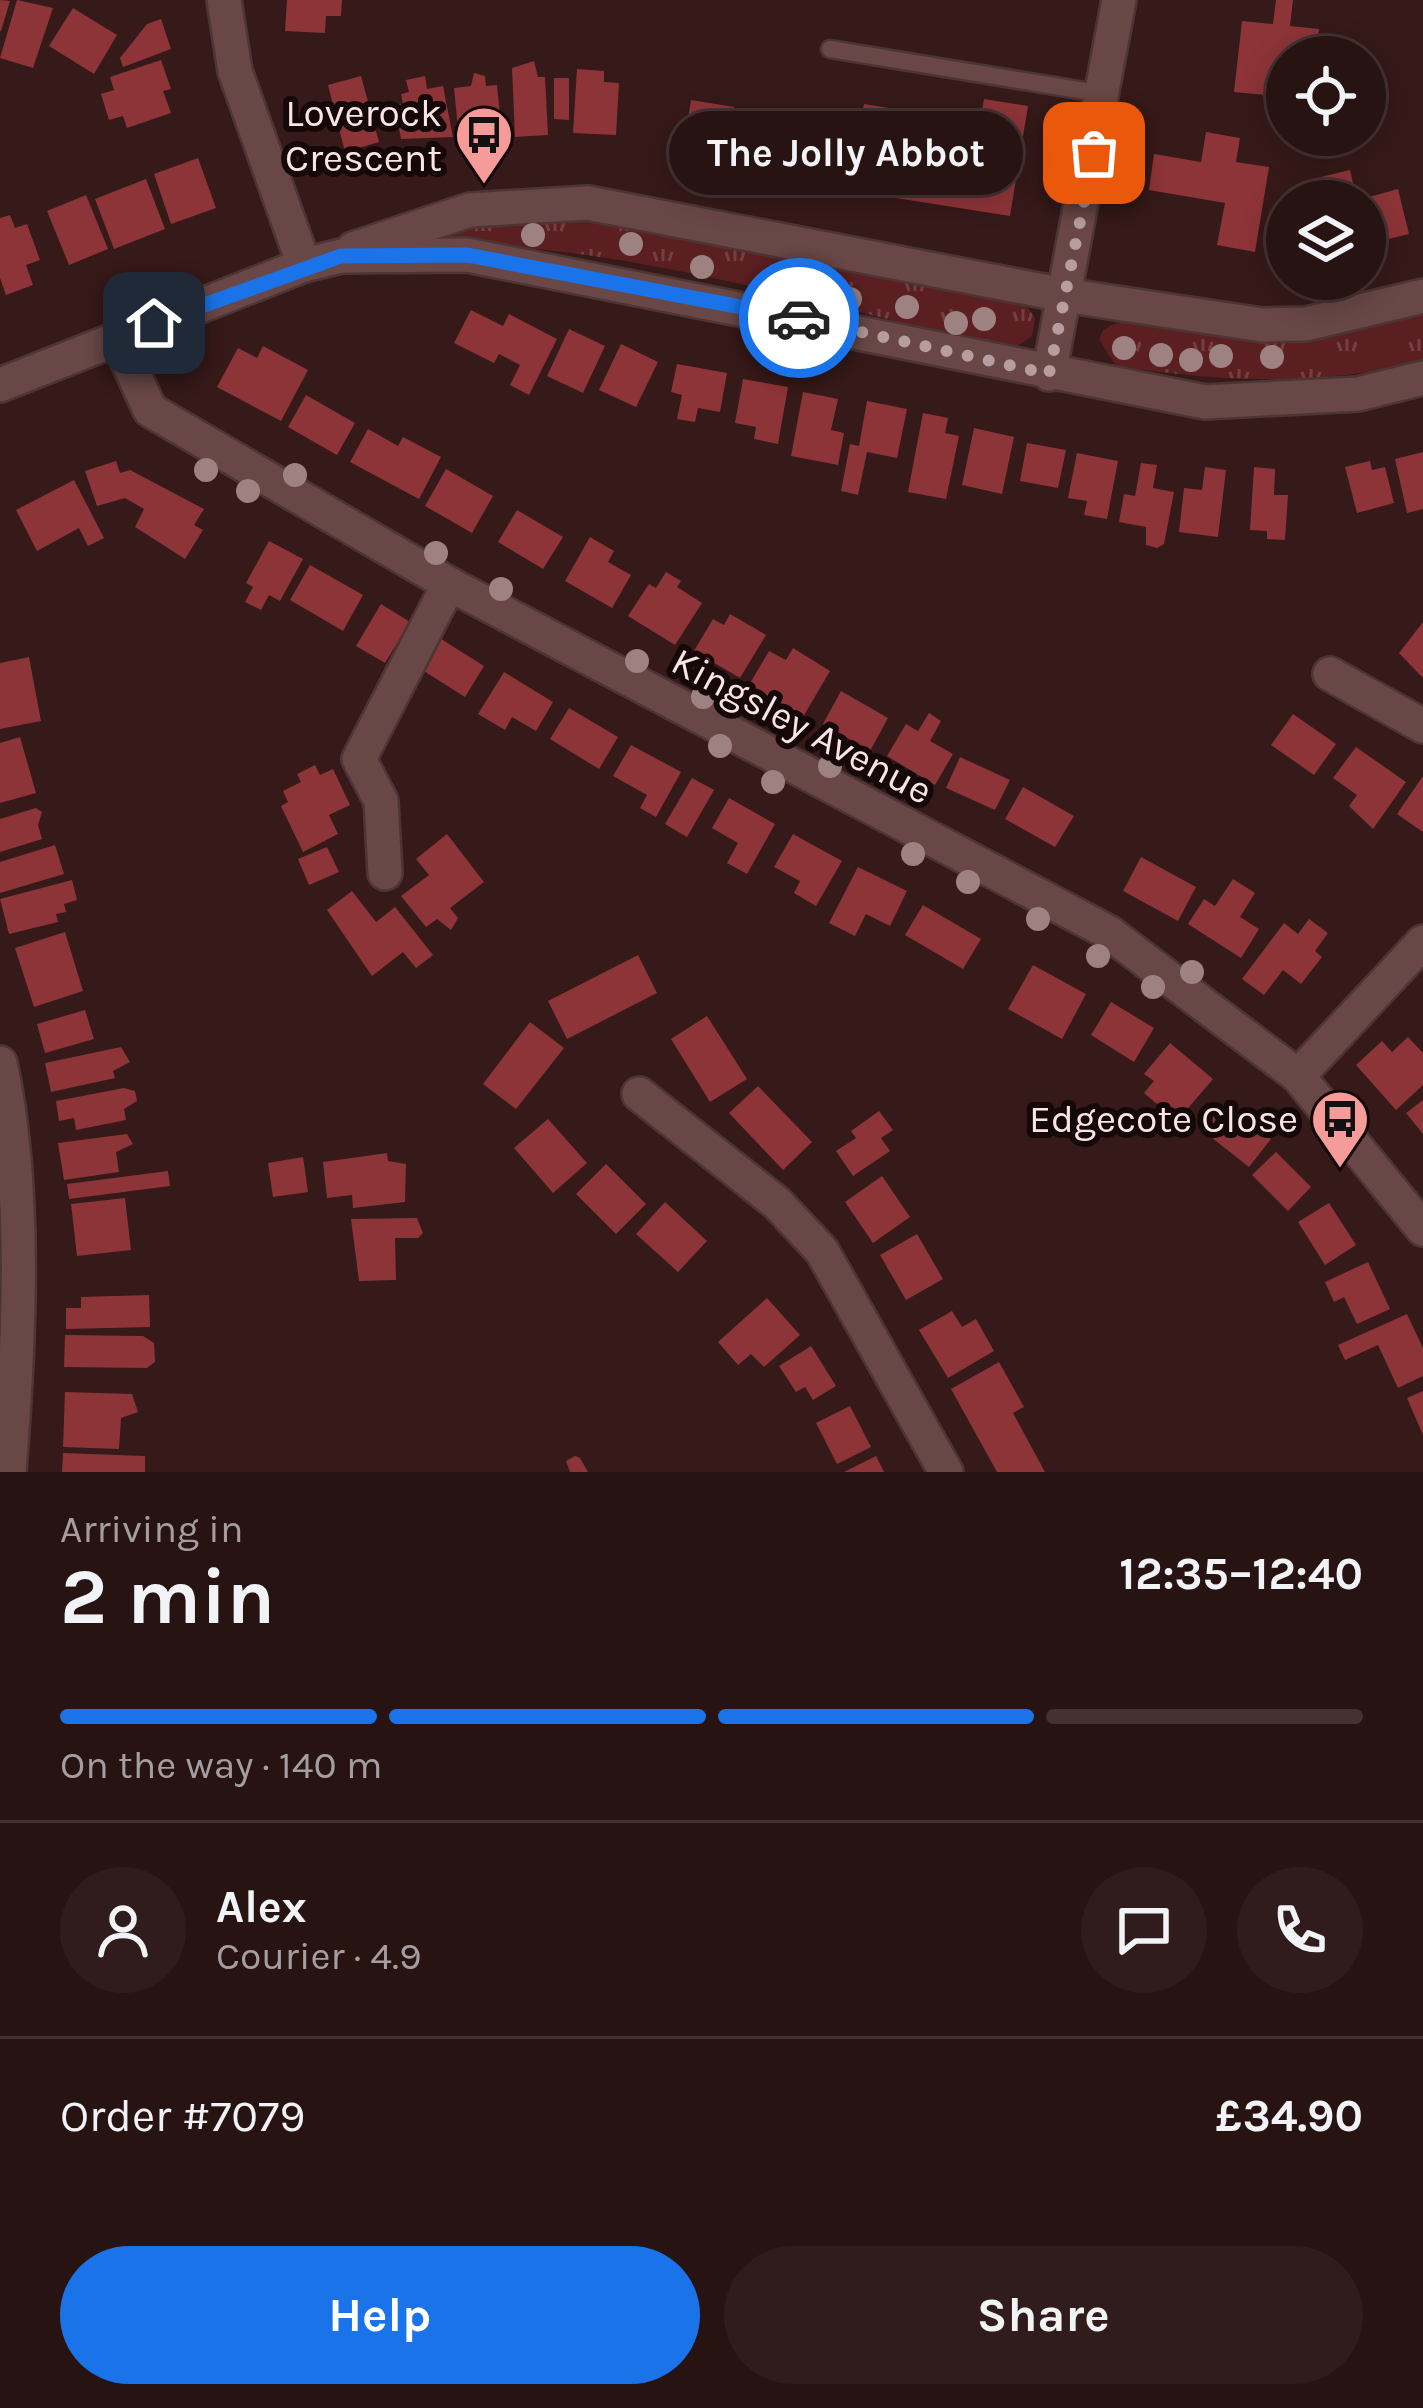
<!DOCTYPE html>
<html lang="en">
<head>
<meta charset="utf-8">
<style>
  :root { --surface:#281313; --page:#301c1c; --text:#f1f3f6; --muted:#a59ea0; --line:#443233; --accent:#1a73e8 }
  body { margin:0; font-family:Karla,sans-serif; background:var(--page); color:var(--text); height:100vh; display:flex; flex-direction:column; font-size:45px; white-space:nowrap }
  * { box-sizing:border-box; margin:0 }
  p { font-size:39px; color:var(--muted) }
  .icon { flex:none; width:66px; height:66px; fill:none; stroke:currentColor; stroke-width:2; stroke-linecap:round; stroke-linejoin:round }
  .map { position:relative; height:1472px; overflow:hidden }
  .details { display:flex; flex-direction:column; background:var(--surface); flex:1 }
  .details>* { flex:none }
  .fabs { position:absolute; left:1266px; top:36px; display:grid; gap:24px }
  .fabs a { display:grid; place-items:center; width:120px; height:120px; border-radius:50%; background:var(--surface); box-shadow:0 6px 30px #0003,0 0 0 3px var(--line); font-size:60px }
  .pin { position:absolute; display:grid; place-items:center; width:102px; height:102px; color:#fff; margin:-51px; border-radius:24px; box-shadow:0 6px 18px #0006 }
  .courier { position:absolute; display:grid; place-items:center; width:120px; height:120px; margin:-60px; border:9px solid #1a73e8; border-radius:50%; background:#fff; color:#222; box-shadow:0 3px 15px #0007 }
  .bubble { position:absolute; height:84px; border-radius:42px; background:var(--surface); box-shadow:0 6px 30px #0003,0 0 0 3px var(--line); font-size:39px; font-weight:700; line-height:84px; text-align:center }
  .head em { font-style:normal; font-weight:700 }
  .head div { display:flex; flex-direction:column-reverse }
  .head { display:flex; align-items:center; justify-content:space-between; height:204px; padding:0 60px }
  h1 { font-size:78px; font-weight:700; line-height:90px }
  .bar { display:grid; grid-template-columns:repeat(4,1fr); gap:18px 12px; align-content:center; height:144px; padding:0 60px }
  .bar i { height:15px; border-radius:9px; background:var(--line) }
  .bar .selected { background:var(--accent) }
  .bar p { grid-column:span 4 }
  .line { display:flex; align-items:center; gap:30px; padding:0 60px; border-top:3px solid var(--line) }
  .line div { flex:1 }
  .round { display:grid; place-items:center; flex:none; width:126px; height:126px; border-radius:63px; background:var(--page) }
  .action { display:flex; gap:24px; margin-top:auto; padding:24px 60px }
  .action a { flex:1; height:138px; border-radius:72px; background:var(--accent); color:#fff; font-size:48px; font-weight:700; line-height:138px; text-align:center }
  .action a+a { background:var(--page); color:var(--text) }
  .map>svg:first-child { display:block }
  .grass { fill:url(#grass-tufts) }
  .building { fill:#8d3438 }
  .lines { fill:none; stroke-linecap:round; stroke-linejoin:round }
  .service-casing { stroke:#4d3535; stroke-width:21 }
  .minor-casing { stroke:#4d3535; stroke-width:38 }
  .service { stroke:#694746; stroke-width:16 }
  .minor { stroke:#694746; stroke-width:33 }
  .tree { fill:#9d8281 }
  .done { stroke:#b59e9d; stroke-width:12; stroke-dasharray:0 21.6 }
  .route { stroke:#1a73e8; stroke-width:15 }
  .labels { text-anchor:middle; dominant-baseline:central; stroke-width:12; stroke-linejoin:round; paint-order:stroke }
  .poi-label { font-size:39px; fill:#fae5e4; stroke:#150808; text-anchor:end }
  .street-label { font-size:39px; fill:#fae5e4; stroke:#150808 }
</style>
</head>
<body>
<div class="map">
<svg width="1423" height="1472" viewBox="0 0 1423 1472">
  <defs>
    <pattern id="grass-tufts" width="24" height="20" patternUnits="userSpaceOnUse" patternTransform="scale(3)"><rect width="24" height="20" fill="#5b1f22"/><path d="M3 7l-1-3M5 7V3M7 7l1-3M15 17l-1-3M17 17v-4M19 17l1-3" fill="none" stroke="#733f42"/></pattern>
  </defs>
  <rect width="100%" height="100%" fill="#361919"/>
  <g class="grass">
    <path d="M517,219L613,222L1024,302L1035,318L1032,336L1014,348C805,304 602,234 386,244Z"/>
    <path d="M1423,312V360C1322,388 1218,381 1116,366L1099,339L1103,330L1118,322L1271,342Z"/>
  </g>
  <g class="building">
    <path d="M0,0L10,1L1,31H0Z"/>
    <path d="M17,0L53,8L33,68L0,58Z"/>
    <path d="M287,0H342L341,16H326L325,33L285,31Z"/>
    <path d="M1276,0H1293L1290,26L1319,29L1316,57H1287V97L1234,92L1242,21L1273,24Z"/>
    <path d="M73,8L117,35L94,74L49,46Z"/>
    <path d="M161,19L171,49L123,67L120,58L147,24Z"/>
    <path d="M161,60L171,89L163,91L171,113L127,128L123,116L109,120L101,94L114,90L110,77Z"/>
    <path d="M534,61L538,77H545L548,135L515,137L512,68Z"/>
    <path d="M577,69L604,71V82L619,83L616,135L573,133Z"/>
    <path d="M474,73L485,76L486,86L497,85L502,134L459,138L454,88L471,86Z"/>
    <path d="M361,76L379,142L345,152L328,85Z"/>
    <path d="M425,76L427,89L443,86L453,137L401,139L395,106L403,104L401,94L409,92L406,80Z"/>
    <path d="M554,78H569V120L554,119Z"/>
    <path d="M984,99L1028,106L1010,216L744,174L754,112L859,129L864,104L957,119L953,148L975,151Z"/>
    <path d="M691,100L734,107L726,158L683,150Z"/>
    <path d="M1206,132L1240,138L1236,162L1269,167L1255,252L1217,245L1225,203L1149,190L1154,154L1201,162Z"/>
    <path d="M198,158L216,208L171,224L154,174Z"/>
    <path d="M1350,170L1357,201H1323L1317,178Z"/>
    <path d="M146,179L165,229L114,249L95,199Z"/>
    <path d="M1398,189L1409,234L1380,241L1369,197Z"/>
    <path d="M86,195L108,249L69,265L47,211Z"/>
    <path d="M10,215L15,228L27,224L40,260L26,265L33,285L6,295L0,278V218Z"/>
    <path d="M471,310L503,326L509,314L557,339L529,395L510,385L520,365L499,354L494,363L454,343Z"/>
    <path d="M569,329L605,346L583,393L547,376Z"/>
    <path d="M621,344L658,362L636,407L599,390Z"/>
    <path d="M263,346L308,370L281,421L217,387L238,348L257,358Z"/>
    <path d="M677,364L727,373L720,412L698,408L695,422L677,419L682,395L671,392Z"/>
    <path d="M743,379L788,387L778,444L754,439L756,427L735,423Z"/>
    <path d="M803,392L838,399L831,430L844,433L838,465L791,456Z"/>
    <path d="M306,395L355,423L337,455L288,427Z"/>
    <path d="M867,401L907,409L897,458L867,452L858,495L841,491L850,444L859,446Z"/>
    <path d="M923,413L948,418L945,433L959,436L946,499L908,492Z"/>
    <path d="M974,428L1014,437L1002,494L962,485Z"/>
    <path d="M368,429L398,446L403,437L441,457L419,499L350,462Z"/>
    <path d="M1027,443L1066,450L1058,488L1020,481Z"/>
    <path d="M1423,452V509L1407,513L1395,459Z"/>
    <path d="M1077,453L1118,461L1107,519L1084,515L1087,501L1068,498Z"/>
    <path d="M116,461L120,473L130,470L204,509L194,525L203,530L185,559L135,527L144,509L125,498L97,506L85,471Z"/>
    <path d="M1370,461L1372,470L1385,467L1394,503L1357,513L1345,467Z"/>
    <path d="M1141,463L1157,465L1153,488L1174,492L1164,544L1157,548L1146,545V527L1119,522L1124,494L1135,496Z"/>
    <path d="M1205,467L1226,470L1218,537L1179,532L1184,488L1202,490Z"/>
    <path d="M1254,467L1275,469L1274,495H1288L1285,540L1267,539V531L1250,530Z"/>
    <path d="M446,469L493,496L472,533L425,506Z"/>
    <path d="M74,480L104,538L88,546L79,528L37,551L16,510Z"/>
    <path d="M517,510L563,537L543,569L498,542Z"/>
    <path d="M590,537L614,551L608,562L631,575L612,608L565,581Z"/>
    <path d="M269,541L303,559L280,601L269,595L261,610L245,602L253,587L246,583Z"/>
    <path d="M310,565L363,595L343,631L290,600Z"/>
    <path d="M666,572L681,581L677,587L702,603L675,645L628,616L649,584L656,588Z"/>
    <path d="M381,604L410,622L385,663L356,646Z"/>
    <path d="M730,614L766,635L740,678L694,651L713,619L724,625Z"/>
    <path d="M1423,622V678L1399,653Z"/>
    <path d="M438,637L484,666L465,697L419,668Z"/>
    <path d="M793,648L830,671L803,717L749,685L769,651L786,660Z"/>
    <path d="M29,657L41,721L0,729V663Z"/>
    <path d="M504,672L553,702L536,731L512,717L505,730L478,714Z"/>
    <path d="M841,691L888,718L870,751L823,724Z"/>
    <path d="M569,708L618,737L599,769L550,739Z"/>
    <path d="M929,713L941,721L930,741L953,754L935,785L887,756L906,724L918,731Z"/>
    <path d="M1293,714L1336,744L1314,775L1271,745Z"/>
    <path d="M20,737L36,793L0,803V743Z"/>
    <path d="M631,745L681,772L656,817L640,808L647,795L613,776Z"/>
    <path d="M1356,747L1406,782L1373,829L1349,806L1357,795L1333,778Z"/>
    <path d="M960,757L1010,780L995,810L946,788Z"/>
    <path d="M315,765L320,775L333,769L350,805L329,815L338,834L303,852L281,806L288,802L283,791L301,782L297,774Z"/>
    <path d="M1423,776V832L1397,814Z"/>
    <path d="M692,778L714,790L687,837L665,824Z"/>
    <path d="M1023,787L1074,816L1055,847L1005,819Z"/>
    <path d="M729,798L775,824L747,874L727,863L738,843L712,828Z"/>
    <path d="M36,808L42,812L38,825L42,839L0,852V819Z"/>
    <path d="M447,834L484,882L450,908L458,918L451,930L437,919L426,927L401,896L429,875L416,859Z"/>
    <path d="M793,834L842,861L816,906L794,893L800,881L774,867Z"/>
    <path d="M55,845L64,874L0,893V862Z"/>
    <path d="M327,847L339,872L309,885L298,859Z"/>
    <path d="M1141,857L1196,887L1178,921L1123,891Z"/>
    <path d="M858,867L907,891L890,926L866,914L855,936L829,923Z"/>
    <path d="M1233,879L1255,893L1240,917L1259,929L1241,958L1188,924L1204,899L1215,906Z"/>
    <path d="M72,880L77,900L64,904L66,912L56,914L58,922L9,934L0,899Z"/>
    <path d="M352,891L376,922L395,907L433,955L416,968L403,952L372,976L327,910Z"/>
    <path d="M923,905L981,939L963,969L905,935Z"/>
    <path d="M1309,919L1328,933L1315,951L1322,957L1301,984L1283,970L1264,995L1242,979L1284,923L1298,934Z"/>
    <path d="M65,932L83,991L34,1007L15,948Z"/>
    <path d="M638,955L657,993L567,1039L548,1001Z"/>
    <path d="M1033,965L1086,994L1062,1039L1008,1009Z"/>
    <path d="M1111,1002L1154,1028L1134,1062L1091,1035Z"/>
    <path d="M85,1010L94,1039L45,1053L37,1024Z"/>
    <path d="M707,1016L747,1079L710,1102L671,1039Z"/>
    <path d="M530,1022L564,1048L516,1109L483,1084Z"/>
    <path d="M1408,1037L1423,1053V1085L1396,1110L1356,1065L1382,1041L1392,1052Z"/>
    <path d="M1170,1043L1213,1079L1177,1121L1144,1093L1154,1081L1144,1074Z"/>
    <path d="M121,1047L130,1062L113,1071L115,1078L51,1092L45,1063Z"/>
    <path d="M758,1086L812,1142L783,1170L729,1113Z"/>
    <path d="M124,1088L135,1091L137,1101L124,1109L126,1120L76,1130L74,1118L59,1121L56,1101Z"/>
    <path d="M1423,1100V1134L1406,1113Z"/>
    <path d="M1225,1102L1271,1139L1249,1167L1202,1130Z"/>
    <path d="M879,1111L893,1130L881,1138L890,1151L853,1176L836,1151L856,1138L851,1131Z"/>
    <path d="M548,1119L587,1163L553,1193L514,1148Z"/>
    <path d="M127,1134L133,1144L116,1152L119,1172L64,1180L58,1143Z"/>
    <path d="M1276,1152L1311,1187L1288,1211L1252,1175Z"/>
    <path d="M387,1153L388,1161L406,1164L405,1202L353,1208L352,1195L327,1198L323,1162Z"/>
    <path d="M303,1157L308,1192L273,1197L268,1163Z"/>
    <path d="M606,1164L646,1204L616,1234L576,1194Z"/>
    <path d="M168,1171L170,1186L69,1199L67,1184Z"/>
    <path d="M882,1176L910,1217L873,1243L845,1202Z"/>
    <path d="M125,1198L131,1250L77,1256L71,1204Z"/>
    <path d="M665,1202L707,1241L678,1272L636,1234Z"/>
    <path d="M1329,1203L1356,1245L1325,1265L1298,1222Z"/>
    <path d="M417,1218L423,1233L418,1238H395L396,1280L359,1281L351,1219Z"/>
    <path d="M917,1234L943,1279L906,1300L880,1255Z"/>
    <path d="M1368,1262L1390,1309L1357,1324L1344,1297L1334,1302L1325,1282Z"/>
    <path d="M149,1295L150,1327L66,1329V1308H81V1297Z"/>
    <path d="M767,1298L800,1335L764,1367L751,1354L738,1365L718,1342Z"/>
    <path d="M952,1311L962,1327L976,1319L994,1351L948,1378L919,1330Z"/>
    <path d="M1407,1314L1423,1348V1376L1398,1388L1378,1345L1345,1360L1338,1345Z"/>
    <path d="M65,1335L143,1336L154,1343L155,1362L147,1368L64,1367Z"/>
    <path d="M811,1346L836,1386L813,1400L805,1387L796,1392L779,1366Z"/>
    <path d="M999,1362L1024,1407L1013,1413L1045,1472H997L951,1389Z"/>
    <path d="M1423,1391V1435L1407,1398Z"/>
    <path d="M65,1392L132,1394L138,1412L121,1418L119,1449L63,1447Z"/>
    <path d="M850,1406L871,1447L837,1464L816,1423Z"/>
    <path d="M63,1453L145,1456V1472H62Z"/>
    <path d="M575,1456L580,1458L588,1472H570L566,1461Z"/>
    <path d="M876,1456L884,1472H844Z"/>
  </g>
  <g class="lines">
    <defs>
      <path id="service" d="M830,49L1103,94"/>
      <g id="minor">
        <path d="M224,0L235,71L304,265"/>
        <path d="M353,249L470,210L588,203L1064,295L1262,325L1306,324L1423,296"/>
        <path d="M117,338L150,410L449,584L1108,932L1298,1076L1423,1229"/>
        <path d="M1049,374L1119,0"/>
        <path d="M0,385L304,265L341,256L467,255L1205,402L1358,394L1423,378"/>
        <path d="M1330,674L1423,726"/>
        <path d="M385,873L381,801L359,759L449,584"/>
        <path d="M0,1063C27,1187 19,1345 9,1472"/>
        <path d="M1298,1076L1423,942"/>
        <path d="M639,1094L777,1203L822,1251L946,1472"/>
      </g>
    </defs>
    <use href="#service" class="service-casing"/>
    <use href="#minor" class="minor-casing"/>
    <use href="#service" class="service"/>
    <use href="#minor" class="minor"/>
  </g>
  <g class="tree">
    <circle cx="533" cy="235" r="12"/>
    <circle cx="631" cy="244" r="12"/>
    <circle cx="702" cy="267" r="12"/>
    <circle cx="807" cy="273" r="12"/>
    <circle cx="850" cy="299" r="12"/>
    <circle cx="907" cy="307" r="12"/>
    <circle cx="984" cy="319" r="12"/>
    <circle cx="956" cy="323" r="12"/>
    <circle cx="1124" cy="348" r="12"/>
    <circle cx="1161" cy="355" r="12"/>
    <circle cx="1221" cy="356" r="12"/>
    <circle cx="1272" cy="357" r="12"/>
    <circle cx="1191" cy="360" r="12"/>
    <circle cx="206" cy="470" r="12"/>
    <circle cx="295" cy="475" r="12"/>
    <circle cx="248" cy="491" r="12"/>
    <circle cx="436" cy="553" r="12"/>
    <circle cx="501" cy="589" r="12"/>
    <circle cx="637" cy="661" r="12"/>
    <circle cx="703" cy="697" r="12"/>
    <circle cx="720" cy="746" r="12"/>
    <circle cx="830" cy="766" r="12"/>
    <circle cx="773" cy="782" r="12"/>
    <circle cx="913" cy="854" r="12"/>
    <circle cx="968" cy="882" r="12"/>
    <circle cx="1038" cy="919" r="12"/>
    <circle cx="1098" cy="956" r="12"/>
    <circle cx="1192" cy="972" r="12"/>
    <circle cx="1153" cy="987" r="12"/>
  </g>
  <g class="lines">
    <path class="done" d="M799,318L1049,374L1094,153"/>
    <path class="route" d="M154,323L341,256L467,255L799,318"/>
  </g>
  <defs>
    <symbol id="bus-pin" viewBox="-11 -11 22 30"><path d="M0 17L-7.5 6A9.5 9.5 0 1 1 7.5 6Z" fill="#f59b9a" stroke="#150808"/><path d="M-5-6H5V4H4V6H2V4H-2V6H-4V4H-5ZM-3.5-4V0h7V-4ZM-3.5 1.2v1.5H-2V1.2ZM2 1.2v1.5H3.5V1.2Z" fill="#111"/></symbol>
  </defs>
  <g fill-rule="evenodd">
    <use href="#bus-pin" x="451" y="102" width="66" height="90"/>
    <use href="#bus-pin" x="1307" y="1086" width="66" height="90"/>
  </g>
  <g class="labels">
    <g class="poi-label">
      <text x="442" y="113">Loverock<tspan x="442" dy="45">Crescent</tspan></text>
      <text x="1298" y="1119">Edgecote Close</text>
    </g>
    <g class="street-label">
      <text transform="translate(802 726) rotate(28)">Kingsley Avenue</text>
    </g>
  </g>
</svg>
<div class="fabs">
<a><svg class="icon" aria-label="locate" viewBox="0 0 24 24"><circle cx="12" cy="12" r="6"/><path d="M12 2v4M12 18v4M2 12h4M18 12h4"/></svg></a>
<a><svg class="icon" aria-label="layers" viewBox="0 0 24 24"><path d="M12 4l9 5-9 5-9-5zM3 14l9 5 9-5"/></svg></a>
</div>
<div class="pin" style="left:1094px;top:153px;background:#ea580c"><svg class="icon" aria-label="bag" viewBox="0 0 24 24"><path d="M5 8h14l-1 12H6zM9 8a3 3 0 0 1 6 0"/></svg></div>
<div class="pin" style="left:154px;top:323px;background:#1f2937"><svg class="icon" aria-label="home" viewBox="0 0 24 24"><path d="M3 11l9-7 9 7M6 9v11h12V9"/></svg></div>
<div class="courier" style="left:799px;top:318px"><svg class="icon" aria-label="car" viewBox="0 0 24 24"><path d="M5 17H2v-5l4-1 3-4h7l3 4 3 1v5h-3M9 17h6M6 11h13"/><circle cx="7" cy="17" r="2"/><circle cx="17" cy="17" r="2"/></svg></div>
<div class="bubble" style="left:669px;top:111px;width:354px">The Jolly Abbot</div>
</div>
<section class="details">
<div class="head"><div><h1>2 min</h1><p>Arriving in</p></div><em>12:35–12:40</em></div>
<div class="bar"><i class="selected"></i><i class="selected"></i><i class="selected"></i><i></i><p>On the way · 140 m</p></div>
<div class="line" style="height:216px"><a class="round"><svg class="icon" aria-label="person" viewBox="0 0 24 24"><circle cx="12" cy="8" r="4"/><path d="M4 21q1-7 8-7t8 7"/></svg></a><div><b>Alex</b><p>Courier · 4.9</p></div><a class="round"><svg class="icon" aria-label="chat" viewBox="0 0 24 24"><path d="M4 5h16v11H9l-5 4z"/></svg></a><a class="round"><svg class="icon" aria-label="phone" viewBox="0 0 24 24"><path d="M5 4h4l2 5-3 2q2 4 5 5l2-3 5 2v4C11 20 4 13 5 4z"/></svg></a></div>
<div class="line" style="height:156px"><div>Order #7079</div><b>£34.90</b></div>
<div class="action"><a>Help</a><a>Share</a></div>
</section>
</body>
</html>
